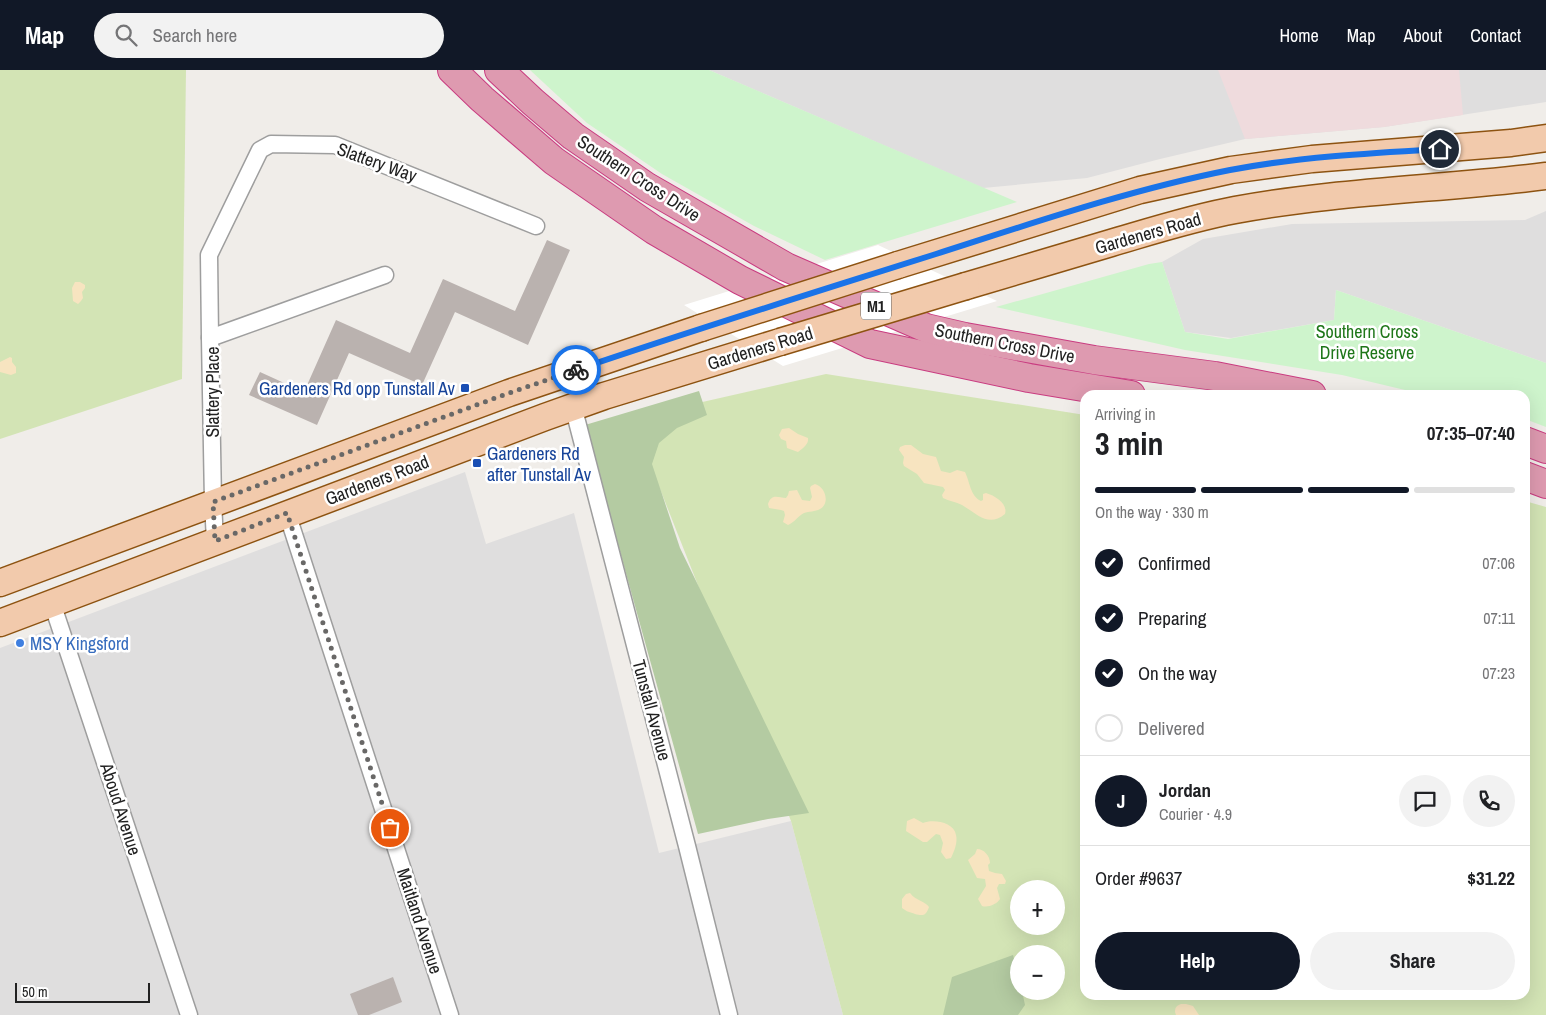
<!DOCTYPE html>
<html lang="en">
<head>
<meta charset="utf-8">
<style>
  :root { --surface:#fff; --page:#f2f2f2; --text:#202124; --muted:#757577; --line:#e0e0e0; --accent:#111827 }
  body { margin:0; font-family:"Archivo Narrow",sans-serif; background:var(--page); color:var(--text); height:100vh; display:flex; flex-direction:column; font-size:19px; white-space:nowrap }
  * { box-sizing:border-box; margin:0 }
  p { font-size:16px; color:var(--muted) }
  .icon { flex:none; width:28px; height:28px; fill:none; stroke:currentColor; stroke-width:2; stroke-linecap:round; stroke-linejoin:round }
  .map { position:relative; flex:1; overflow:hidden }
  .panel { position:absolute; left:1080px; top:320px; width:450px; height:610px; display:flex; flex-direction:column; background:var(--surface); border-radius:15px; box-shadow:0 5px 20px #0002 }
  .panel>* { flex:none }
  .fabs { position:absolute; left:1010px; top:810px; display:grid; gap:10px }
  .fabs a { display:grid; place-items:center; width:55px; height:55px; border-radius:50%; background:var(--surface); box-shadow:0 5px 20px #0002; font-size:25px }
  .scale { position:absolute; left:15px; bottom:12px; width:135px; box-sizing:border-box; padding-left:5px; border:2px solid #212121; border-top:0; font-size:14px; line-height:18px; white-space:nowrap; color:#212121; -webkit-text-stroke:4px #fff; paint-order:stroke }
  .pin { position:absolute; display:grid; place-items:center; width:42px; height:42px; color:#fff; margin:-21px; border:2px solid #fff; border-radius:50%; box-shadow:0 1px 5px #0007 }
  .courier { position:absolute; display:grid; place-items:center; width:50px; height:50px; margin:-25px; border:4px solid #1a73e8; border-radius:50%; background:#fff; color:#222; box-shadow:0 1px 6px #0007 }
  .head em { font-style:normal; font-weight:800 }
  .head div { display:flex; flex-direction:column-reverse }
  .head { display:flex; align-items:center; justify-content:space-between; height:85px; padding:0 15px }
  h1 { font-size:32px; font-weight:800; line-height:38px }
  .bar { display:grid; grid-template-columns:repeat(4,1fr); gap:8px 5px; align-content:center; height:60px; padding:0 15px }
  .bar i { height:6px; border-radius:4px; background:var(--line) }
  .bar .selected { background:var(--accent) }
  .bar p { grid-column:span 4 }
  .line { display:flex; align-items:center; gap:12px; padding:0 15px; border-top:1px solid var(--line) }
  .line div { flex:1 }
  .round { display:grid; place-items:center; flex:none; width:52px; height:52px; border-radius:26px; background:var(--page) }
  ol { padding:0 15px; list-style:none }
  li { display:flex; align-items:center; gap:15px; height:55px }
  li p { margin-inline-start:auto }
  li .icon { padding:5px; border-radius:50%; background:var(--accent); color:#fff; stroke-width:4 }
  li:last-child { color:var(--muted) }
  li i { width:28px; height:28px; border:2px solid var(--line); border-radius:50% }
  .primary-button { display:flex; gap:10px; margin-top:auto; padding:10px 15px }
  .primary-button a { flex:1; height:58px; border-radius:30px; background:var(--accent); color:#fff; font-size:20px; font-weight:800; line-height:58px; text-align:center }
  .primary-button a+a { background:var(--page); color:var(--text) }
  header { display:flex; align-items:center; gap:30px; box-sizing:border-box; height:70px; padding:0 25px; background:var(--accent); color:#fff }
  header strong { font-size:24px }
  nav { display:flex; gap:28px; margin-inline-start:auto; font-size:18px }
  .search { width:350px; height:45px; background:var(--page); display:flex; align-items:center; gap:12px; box-sizing:border-box; padding:0 18px; border-radius:28px; color:var(--muted); font-size:19px }
  .map>svg:first-child { display:block }
  .residential { fill:#dfdede }
  .commercial { fill:#efdbdd }
  .grass { fill:#d3e4b5; fill-rule:evenodd }
  .forest { fill:#b4cba2 }
  .sand { fill:#f7e4c0 }
  .park { fill:#cef4cc }
  .pier { fill:#fff }
  .building { fill:#bab2af }
  .lines { fill:none; stroke-linecap:round; stroke-linejoin:round }
  .street-casing { stroke:#9e9e9e; stroke-width:19 }
  .primary-casing { stroke:#8d5311; stroke-width:29 }
  .highway-casing { stroke:#c93c80; stroke-width:30 }
  .street { stroke:#fff; stroke-width:16 }
  .primary { stroke:#f2caac; stroke-width:26 }
  .highway { stroke:#de9ab0; stroke-width:28 }
  .primary-bridge-casing { stroke:#8d5311; stroke-width:29; stroke-linecap:butt }
  .primary-bridge { stroke:#f2caac; stroke-width:26 }
  .done { stroke:#696867; stroke-width:5; stroke-dasharray:0 9 }
  .route { stroke:#1a73e8; stroke-width:6 }
  .transit-dot { fill:#1a4fb4; stroke:#fff; stroke-width:2 }
  .shop-dot { fill:#3f7fe0; stroke:#fff; stroke-width:2 }
  .labels { text-anchor:middle; dominant-baseline:central; stroke-width:5; stroke-linejoin:round; paint-order:stroke }
  .shield { fill:#fff; stroke:#646464; stroke-width:1 }
  .shield-label { font-size:16px; font-weight:bold; fill:#212121 }
  .street-label { font-size:18px; fill:#212121; stroke:#fff }
  .park-label { font-size:18px; fill:#1e7619; stroke:#fff }
  .transit-label { font-size:18px; fill:#164399; stroke:#fff; text-anchor:end }
  .shop-label { font-size:18px; fill:#366cbe; stroke:#fff; text-anchor:start }
</style>
</head>
<body>
<header>
<strong>Map</strong>
<div class="search"><svg class="icon" aria-label="search" viewBox="0 0 24 24"><circle cx="10" cy="10" r="6"/><path d="M15 15l6 6"/></svg>Search here</div>
<nav><a>Home</a><a>Map</a><a>About</a><a>Contact</a></nav>
</header>
<div class="map">
<svg width="1546" height="945" viewBox="0 0 1546 945">
  <rect width="100%" height="100%" fill="#f0ede9"/>
  <g class="residential">
    <path d="M709,0H1546V32L1384,57L1245,69L1160,89L1087,108L983,118Z"/>
    <path d="M1546,141V293L1336,220L1334,250L1231,268L1185,262L1162,192L1203,169L1292,154L1525,150Z"/>
    <path d="M465,402L486,474L574,443L659,783L791,751L843,945H0V578Z"/>
  </g>
  <path class="commercial" d="M1218,0H1459L1463,45L1384,57L1245,69Z"/>
  <g class="grass">
    <path d="M0,0H186L182,309L0,369Z"/>
    <path d="M826,304L1085,345V925H1525V431L1546,437V945H843L791,751L632,348ZM1019,819H1056V856H1019ZM1019,884H1056V921H1019Z"/>
  </g>
  <g class="forest">
    <path d="M699,321L707,345L677,358L659,373L652,394L680,478L809,743L768,749L698,764L585,355Z"/>
    <path d="M1013,885L1019,910V921H1022L1025,935L1018,945H943L952,907Z"/>
  </g>
  <g class="sand">
    <path d="M75,212H80L85,215V218L82,222L83,228L81,231L78,234L73,231L72,218Z"/>
    <path d="M10,287L12,288V292L16,297V303L11,305L0,302V292Z"/>
    <path d="M789,358L798,364L808,368C809,374 803,378 798,382L787,378L786,371L781,369L779,365L782,359Z"/>
    <path d="M905,375H911L923,384L936,387L941,401L950,403L957,400L965,402C970,412 970,426 981,431L983,430V424L986,423C996,426 1008,434 1005,444C988,458 976,443 962,435C956,432 949,431 943,428L942,425L945,420L943,417L924,413L917,404L904,396L903,393L904,387L899,380L900,377Z"/>
    <path d="M815,414C826,417 830,434 820,439C815,442 809,441 804,443C798,446 795,452 788,455L783,452L785,445L784,441L781,440L769,438L768,434C772,423 778,428 786,428L788,425L789,421L797,420L802,430L810,431L812,427L810,418L811,416Z"/>
    <path d="M914,748L923,753C933,749 954,752 956,765C958,772 954,782 951,788L946,789L941,782L943,773L940,765L936,764L927,772H923L906,761L907,751Z"/>
    <path d="M977,779C984,779 990,786 990,793L988,795L989,801L995,803L1002,804L1006,811L1005,814H999L997,818L1000,829C997,834 988,838 982,836L978,829L986,816L985,809L977,808L968,790L975,784Z"/>
    <path d="M910,823C916,831 925,831 929,837C926,846 923,846 915,844C910,842 907,842 902,838V829L906,824Z"/>
    <path d="M1181,934H1186L1193,936L1199,945H1176L1175,942C1175,938 1176,936 1181,934Z"/>
  </g>
  <g class="park">
    <path d="M530,0H709L1017,132L825,190L754,156L662,104L587,53Z"/>
    <path d="M1162,192L1185,262L1228,269L1334,250L1336,220L1546,293V357L1525,349V325H1426L1342,305L1185,280L996,237L1149,194Z"/>
  </g>
  <path class="pier" d="M878,175L997,231L783,296L684,235Z"/>
  <g class="building">
    <path d="M547,170L570,180L528,275L455,242L422,315L349,283L317,355L249,325L260,302L304,322L336,250L410,283L443,209L515,241Z"/>
    <path d="M393,907L402,932L369,945H358L350,924Z"/>
  </g>
  <g class="lines">
    <defs>
      <g id="street">
        <path d="M210,268L209,185L260,80L271,74L335,75L536,156"/>
        <path d="M573,336L687,776L729,945"/>
        <path d="M287,443L450,945"/>
        <path d="M215,471L213,432L210,268L385,205"/>
        <path d="M52,533L189,945"/>
      </g>
      <g id="primary">
        <path d="M898,195L1140,120L1231,100L1312,89L1511,73L1546,68"/>
        <path d="M966,216C1014,202 1063,187 1111,173C1152,161 1192,148 1235,140C1338,121 1442,119 1546,106"/>
        <path d="M0,513L509,323L701,258"/>
        <path d="M0,553L545,347L604,326L780,272"/>
      </g>
      <g id="highway">
        <path d="M452,0L482,29L554,91L654,160L740,210L870,274L1029,308L1131,325"/>
        <path d="M499,0L533,32L573,66L647,117L786,197L926,258L965,267L1094,290L1215,306L1312,325"/>
        <path d="M1525,371L1546,379"/>
        <path d="M1525,406L1546,414"/>
      </g>
    </defs>
    <use href="#street" class="street-casing"/>
    <use href="#primary" class="primary-casing"/>
    <use href="#highway" class="highway-casing"/>
    <use href="#street" class="street"/>
    <use href="#primary" class="primary"/>
    <use href="#highway" class="highway"/>
    <defs>
      <g id="primary-bridge">
        <path d="M701,258L898,195"/>
        <path d="M780,272L966,216"/>
      </g>
    </defs>
    <use href="#primary-bridge" class="primary-bridge-casing"/>
    <use href="#primary-bridge" class="primary-bridge"/>
  </g>
  <g class="lines">
    <path class="done" d="M390,758L287,443L215,471L213,432L509,323L576,300"/>
    <path class="route" d="M576,300C696,259 816,222 936,184C1033,153 1129,120 1230,100C1298,87 1370,83 1440,79"/>
  </g>
  <g class="transit-dot">
    <rect x="460" y="313" width="10" height="10" rx="2.5"/>
    <rect x="472" y="388" width="10" height="10" rx="2.5"/>
  </g>
  <circle class="shop-dot" cx="20" cy="573" r="5"/>
  <g class="labels">
    <rect class="shield" x="861" y="222.5" width="30" height="27" rx="4"/>
    <g class="shield-label">
      <text x="876" y="236">M1</text>
    </g>
    <g class="street-label">
      <text transform="translate(377 92) rotate(20)">Slattery Way</text>
      <text transform="translate(639 108) rotate(33)">Southern Cross Drive</text>
      <text transform="translate(1148 163) rotate(-16)">Gardeners Road</text>
      <text transform="translate(1005 273) rotate(11)">Southern Cross Drive</text>
      <text transform="translate(760 278) rotate(-17)">Gardeners Road</text>
      <text transform="translate(212 322) rotate(-90)">Slattery Place</text>
      <text transform="translate(377 410) rotate(-21)">Gardeners Road</text>
      <text transform="translate(652 640) rotate(75)">Tunstall Avenue</text>
      <text transform="translate(121 739) rotate(72)">Aboud Avenue</text>
      <text transform="translate(420 851) rotate(72)">Maitland Avenue</text>
    </g>
    <g class="park-label">
      <text x="1367" y="261">Southern Cross<tspan x="1367" dy="21">Drive Reserve</tspan></text>
    </g>
    <g class="transit-label">
      <text x="455" y="318">Gardeners Rd opp Tunstall Av</text>
      <text x="487" y="383" text-anchor="start">Gardeners Rd<tspan x="487" dy="21">after Tunstall Av</tspan></text>
    </g>
    <g class="shop-label">
      <text x="30" y="573">MSY Kingsford</text>
    </g>
  </g>
</svg>
<div class="fabs">
<a>+</a>
<a>−</a>
</div>
<div class="scale">50 m</div>
<div class="pin" style="left:390px;top:758px;background:#ea580c"><svg class="icon" aria-label="bag" viewBox="0 0 24 24"><path d="M5 8h14l-1 12H6zM9 8a3 3 0 0 1 6 0"/></svg></div>
<div class="pin" style="left:1440px;top:79px;background:#1f2937"><svg class="icon" aria-label="home" viewBox="0 0 24 24"><path d="M3 11l9-7 9 7M6 9v11h12V9"/></svg></div>
<div class="courier" style="left:576px;top:300px"><svg class="icon" aria-label="bike" viewBox="0 0 24 24"><circle cx="6" cy="16" r="4"/><circle cx="18" cy="16" r="4"/><path d="M6 16l4-8h5l3 8M10 8l3 8H6M13 5h3"/></svg></div>
<section class="panel">
<div class="head"><div><h1>3 min</h1><p>Arriving in</p></div><em>07:35–07:40</em></div>
<div class="bar"><i class="selected"></i><i class="selected"></i><i class="selected"></i><i></i><p>On the way · 330 m</p></div>
<ol>
<li><svg class="icon" aria-label="check" viewBox="0 0 24 24"><path d="M5 12l5 5 9-10"/></svg>Confirmed<p>07:06</p></li>
<li><svg class="icon" aria-label="check" viewBox="0 0 24 24"><path d="M5 12l5 5 9-10"/></svg>Preparing<p>07:11</p></li>
<li><svg class="icon" aria-label="check" viewBox="0 0 24 24"><path d="M5 12l5 5 9-10"/></svg>On the way<p>07:23</p></li>
<li><i></i>Delivered</li>
</ol>
<div class="line" style="height:90px"><b class="round" style="background:var(--accent);color:#fff">J</b><div><b>Jordan</b><p>Courier · 4.9</p></div><a class="round"><svg class="icon" aria-label="chat" viewBox="0 0 24 24"><path d="M4 5h16v11H9l-5 4z"/></svg></a><a class="round"><svg class="icon" aria-label="phone" viewBox="0 0 24 24"><path d="M5 4h4l2 5-3 2q2 4 5 5l2-3 5 2v4C11 20 4 13 5 4z"/></svg></a></div>
<div class="line" style="height:65px"><div>Order #9637</div><b>$31.22</b></div>
<div class="primary-button"><a>Help</a><a>Share</a></div>
</section>
</div>
</body>
</html>
